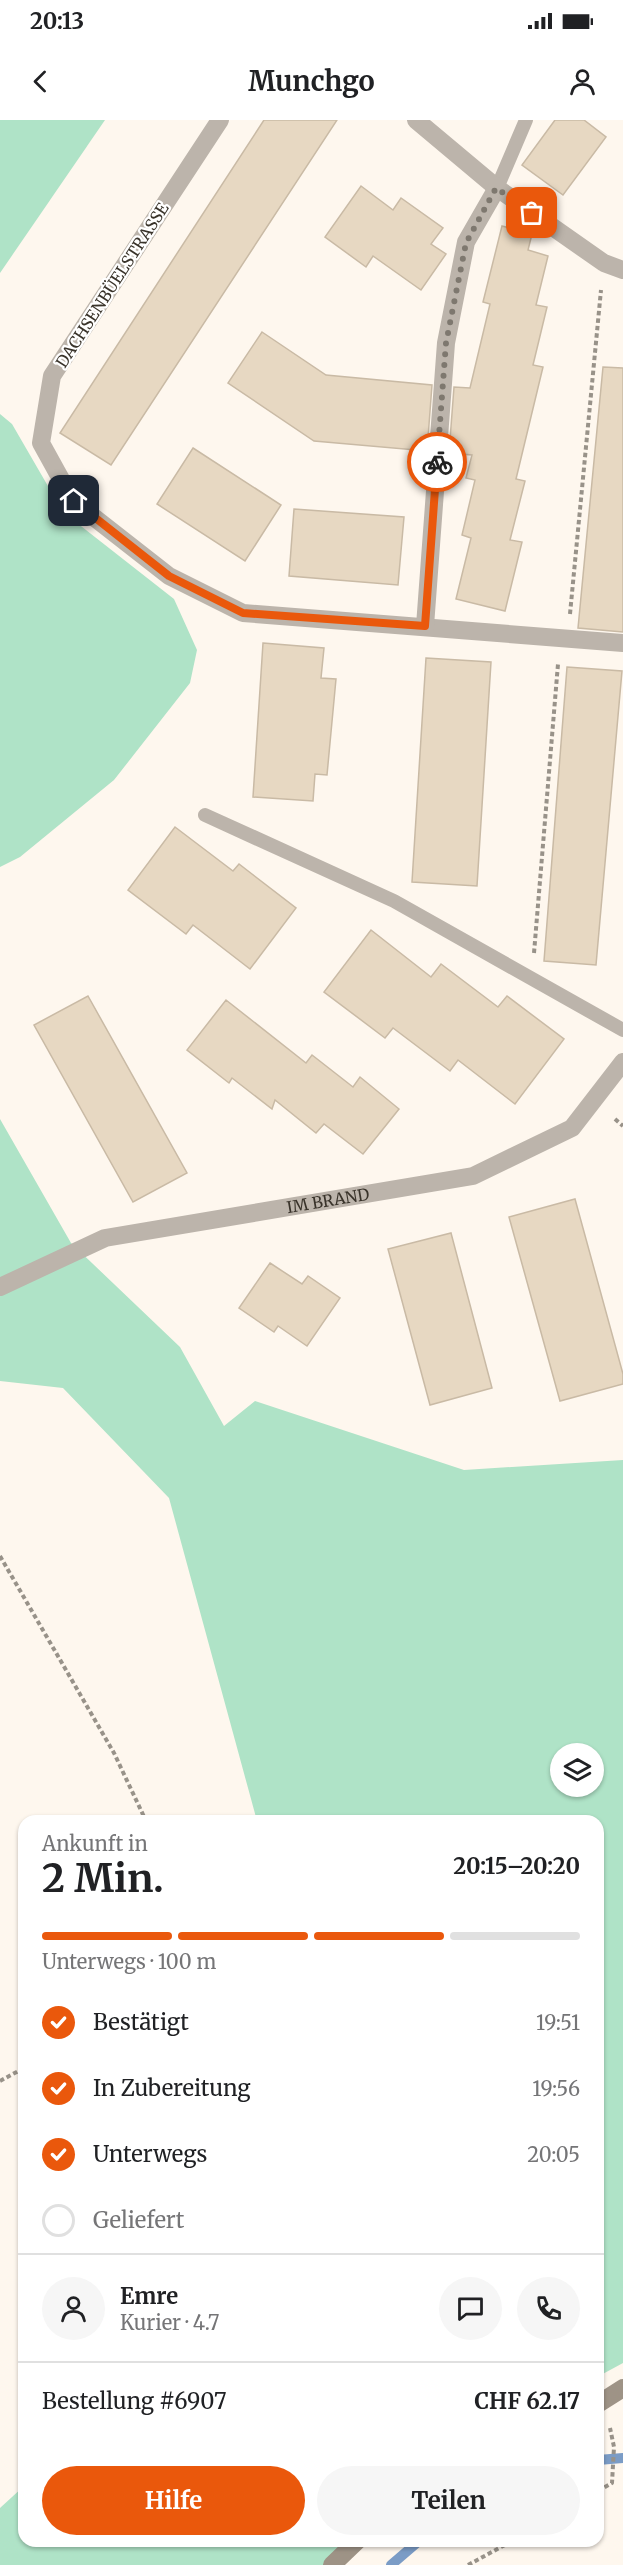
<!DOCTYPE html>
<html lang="de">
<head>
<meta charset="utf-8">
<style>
  :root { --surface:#fff; --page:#f6f6f6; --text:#202124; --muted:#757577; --line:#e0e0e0; --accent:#ea580c }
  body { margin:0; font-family:Merriweather,serif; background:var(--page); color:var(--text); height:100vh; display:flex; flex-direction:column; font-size:22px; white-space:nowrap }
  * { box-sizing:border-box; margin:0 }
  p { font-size:20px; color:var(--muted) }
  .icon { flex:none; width:33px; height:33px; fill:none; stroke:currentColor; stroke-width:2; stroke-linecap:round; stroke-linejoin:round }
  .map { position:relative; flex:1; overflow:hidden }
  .details { position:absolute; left:18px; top:1695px; width:586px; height:732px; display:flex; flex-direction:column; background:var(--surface); border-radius:18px; box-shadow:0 2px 4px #0004 }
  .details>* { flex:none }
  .fabs { position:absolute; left:550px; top:1623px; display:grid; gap:12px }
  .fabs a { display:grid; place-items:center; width:54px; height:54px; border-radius:50%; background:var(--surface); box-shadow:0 2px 4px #0004; font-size:30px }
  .pin { position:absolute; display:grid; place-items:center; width:51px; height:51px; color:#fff; margin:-26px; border-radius:12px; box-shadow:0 3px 9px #0006 }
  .courier { position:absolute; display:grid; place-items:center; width:60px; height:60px; margin:-30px; border:4px solid #ea580c; border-radius:50%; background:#fff; color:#222; box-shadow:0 2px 8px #0007 }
  .summary em { font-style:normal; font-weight:700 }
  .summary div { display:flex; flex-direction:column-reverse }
  .summary { display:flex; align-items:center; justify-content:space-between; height:102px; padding:0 24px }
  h1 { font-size:39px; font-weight:700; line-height:45px }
  .bar { display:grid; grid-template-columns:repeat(4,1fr); gap:9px 6px; align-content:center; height:72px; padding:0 24px }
  .bar i { height:8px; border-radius:4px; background:var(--line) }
  .bar .active { background:var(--accent) }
  .bar p { grid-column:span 4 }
  .line { display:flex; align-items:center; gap:15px; padding:0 24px; border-top:2px solid var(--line) }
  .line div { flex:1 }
  .round { display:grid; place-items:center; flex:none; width:63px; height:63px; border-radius:32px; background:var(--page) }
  ol { padding:0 24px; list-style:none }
  li { display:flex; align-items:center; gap:18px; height:66px }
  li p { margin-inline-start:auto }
  li .icon { padding:6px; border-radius:50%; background:var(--accent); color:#fff; stroke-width:4 }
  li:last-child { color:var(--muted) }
  li i { width:33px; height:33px; border:3px solid var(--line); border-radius:50% }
  .action { display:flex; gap:12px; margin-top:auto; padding:12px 24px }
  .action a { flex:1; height:69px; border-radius:36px; background:var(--accent); color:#fff; font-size:24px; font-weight:700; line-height:69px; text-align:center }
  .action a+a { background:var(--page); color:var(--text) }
  .status { display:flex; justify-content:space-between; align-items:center; height:42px; padding:0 30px; background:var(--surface); direction:ltr }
  .status svg { height:16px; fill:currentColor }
  header { display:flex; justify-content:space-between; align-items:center; height:78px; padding:0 24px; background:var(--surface); font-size:27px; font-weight:700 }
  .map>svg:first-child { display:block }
  .green { fill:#afe3c7; fill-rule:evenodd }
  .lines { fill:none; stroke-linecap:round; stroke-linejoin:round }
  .stream { stroke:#7b9cc6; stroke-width:10 }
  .building { fill:#e7d8c2; stroke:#c9baa5; stroke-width:1.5 }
  .path { stroke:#989289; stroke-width:4; stroke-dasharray:4.5 3; stroke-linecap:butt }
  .lane { stroke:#bcb4ab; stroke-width:14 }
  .street { stroke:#bcb4ab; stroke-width:18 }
  .secondary { stroke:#9e9386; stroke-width:18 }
  .done { stroke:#7e786f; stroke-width:6; stroke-dasharray:0 10.8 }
  .route { stroke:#ea580c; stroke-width:8 }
  .labels { text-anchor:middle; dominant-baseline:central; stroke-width:4.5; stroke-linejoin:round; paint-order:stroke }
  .street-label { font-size:16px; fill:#39332a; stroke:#fff }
</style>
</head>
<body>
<div class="status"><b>20:13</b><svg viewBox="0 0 49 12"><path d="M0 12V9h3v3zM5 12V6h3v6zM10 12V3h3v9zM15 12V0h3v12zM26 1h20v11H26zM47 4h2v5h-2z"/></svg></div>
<header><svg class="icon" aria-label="back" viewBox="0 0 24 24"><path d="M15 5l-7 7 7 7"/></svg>Munchgo<svg class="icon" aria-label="person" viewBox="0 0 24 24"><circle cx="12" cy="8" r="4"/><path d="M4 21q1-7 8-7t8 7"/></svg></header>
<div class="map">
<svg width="623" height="2445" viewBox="0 0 623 2445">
  <rect width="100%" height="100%" fill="#fef7ee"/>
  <g class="green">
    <path d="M0,0H105L0,153Z"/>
    <path d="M0,294L12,304L63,392L174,479L197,530L190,563L114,660L20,737L0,747Z"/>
    <path d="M0,999L71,1123L180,1227L224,1306L255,1281L464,1350L623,1340V2243L599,2256L598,1701H257L169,1378L63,1268L0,1261ZM561,1634H594V1666H561Z"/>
    <path d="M24,2366V2421H355L325,2445H0V2388Z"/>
  </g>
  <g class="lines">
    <g class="stream">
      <path d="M598,2340L623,2338"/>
      <path d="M391,2445L419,2421"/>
    </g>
  </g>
  <g class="building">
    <path d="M264,0H337L111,345L60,313Z"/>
    <path d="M555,0H584L606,17L563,75L522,45Z"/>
    <path d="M361,66L393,90L401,78L443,108L431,124L446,134L421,170L373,136L366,147L325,117Z"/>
    <path d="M502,106L532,114L528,130L548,136L536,185L547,187L533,245L543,247L516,359L525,361L510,420L522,422L505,491L456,479L471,418L462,415L475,360L466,358L472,335L449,333L454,267L470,268L490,184L483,182Z"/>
    <path d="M262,212L326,255L432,265L427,331L314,321L228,263Z"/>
    <path d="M603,247L623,248V512L578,508Z"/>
    <path d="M193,328L281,385L245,441L157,384Z"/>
    <path d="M294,389L404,397L398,465L289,456Z"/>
    <path d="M263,523L324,528L321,558L336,559L327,655L315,654L313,681L253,677Z"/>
    <path d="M426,538L491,542L477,766L412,762Z"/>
    <path d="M567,547L622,551L596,845L544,841Z"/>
    <path d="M175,707L233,751L239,744L296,788L250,849L193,805L186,814L128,770Z"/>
    <path d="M371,810L431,857L441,844L498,887L507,876L564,919L515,984L458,940L450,951L393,908L385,918L324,872Z"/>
    <path d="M88,876L187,1053L133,1082L34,905Z"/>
    <path d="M226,880L306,943L312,935L353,967L360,957L399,989L363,1034L324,1004L316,1013L275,980L272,989L232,958L229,963L187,930Z"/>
    <path d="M575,1079L623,1254V1264L560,1281L509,1097Z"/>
    <path d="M451,1113L492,1268L430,1285L388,1129Z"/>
    <path d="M270,1143L302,1164L308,1156L340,1178L307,1226L278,1206L274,1212L239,1188Z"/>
  </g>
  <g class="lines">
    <g class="path">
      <path d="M570,494L601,170"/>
      <path d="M534,833L558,544"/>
      <path d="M615,999L623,1006"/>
      <path d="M0,1436L114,1633L146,1701"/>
      <path d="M0,1961L24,1948"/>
      <path d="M598,2371L612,2363L614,2327L610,2308"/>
      <path d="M468,2445L512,2421"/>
    </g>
    <g class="lane">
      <path d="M497,68L526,0"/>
      <path d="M205,695L394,781L623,910"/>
    </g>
    <g class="street">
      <path d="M220,0L52,256L41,323L73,381L169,456L243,493L623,523"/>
      <path d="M416,0L497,68L604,143L623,150"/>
      <path d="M425,506L446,223L466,122L497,68"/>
      <path id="s1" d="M0,1167L105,1118L473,1056L572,1008L623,942"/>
    </g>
    <g class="secondary">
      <path d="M598,2284L623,2268"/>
      <path d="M332,2445L357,2421"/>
    </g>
  </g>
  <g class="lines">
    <path class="done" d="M437,342L446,223L466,123L496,68L532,93"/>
    <path class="route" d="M74,381L169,456L243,493L425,506L437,342"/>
  </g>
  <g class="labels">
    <g class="street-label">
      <text transform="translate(112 165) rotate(-57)">DACHSENBÜELSTRASSE</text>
      <text stroke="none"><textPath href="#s1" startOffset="342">IM BRAND</textPath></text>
    </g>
  </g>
</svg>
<div class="fabs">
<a><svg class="icon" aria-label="layers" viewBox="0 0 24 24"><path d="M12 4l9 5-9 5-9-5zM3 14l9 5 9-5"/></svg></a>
</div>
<div class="pin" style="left:532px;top:93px;background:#ea580c"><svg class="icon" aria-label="bag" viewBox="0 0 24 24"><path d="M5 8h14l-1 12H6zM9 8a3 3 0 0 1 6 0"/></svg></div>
<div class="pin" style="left:74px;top:381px;background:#1f2937"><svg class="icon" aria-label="home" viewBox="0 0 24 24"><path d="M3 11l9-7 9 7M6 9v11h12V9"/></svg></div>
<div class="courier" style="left:437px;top:342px"><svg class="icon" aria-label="bike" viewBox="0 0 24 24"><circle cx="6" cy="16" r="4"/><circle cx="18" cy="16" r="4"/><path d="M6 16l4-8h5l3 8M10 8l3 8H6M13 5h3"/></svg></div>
<section class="details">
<div class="summary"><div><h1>2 Min.</h1><p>Ankunft in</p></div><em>20:15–20:20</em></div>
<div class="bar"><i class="active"></i><i class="active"></i><i class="active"></i><i></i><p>Unterwegs · 100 m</p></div>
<ol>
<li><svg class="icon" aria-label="check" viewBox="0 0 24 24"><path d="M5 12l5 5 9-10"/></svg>Bestätigt<p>19:51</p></li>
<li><svg class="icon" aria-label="check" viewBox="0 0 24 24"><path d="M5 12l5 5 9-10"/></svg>In Zubereitung<p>19:56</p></li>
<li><svg class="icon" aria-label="check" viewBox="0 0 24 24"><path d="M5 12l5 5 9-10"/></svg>Unterwegs<p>20:05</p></li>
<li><i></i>Geliefert</li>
</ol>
<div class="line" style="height:108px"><a class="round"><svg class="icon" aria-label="person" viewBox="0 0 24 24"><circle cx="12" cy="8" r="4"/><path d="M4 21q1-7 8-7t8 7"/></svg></a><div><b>Emre</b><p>Kurier · 4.7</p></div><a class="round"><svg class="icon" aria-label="chat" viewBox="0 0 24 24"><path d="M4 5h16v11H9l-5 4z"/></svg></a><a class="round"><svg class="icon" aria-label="phone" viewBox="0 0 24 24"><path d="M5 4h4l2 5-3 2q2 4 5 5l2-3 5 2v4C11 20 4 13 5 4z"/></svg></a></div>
<div class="line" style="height:78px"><div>Bestellung #6907</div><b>CHF 62.17</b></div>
<div class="action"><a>Hilfe</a><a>Teilen</a></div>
</section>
</div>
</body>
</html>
